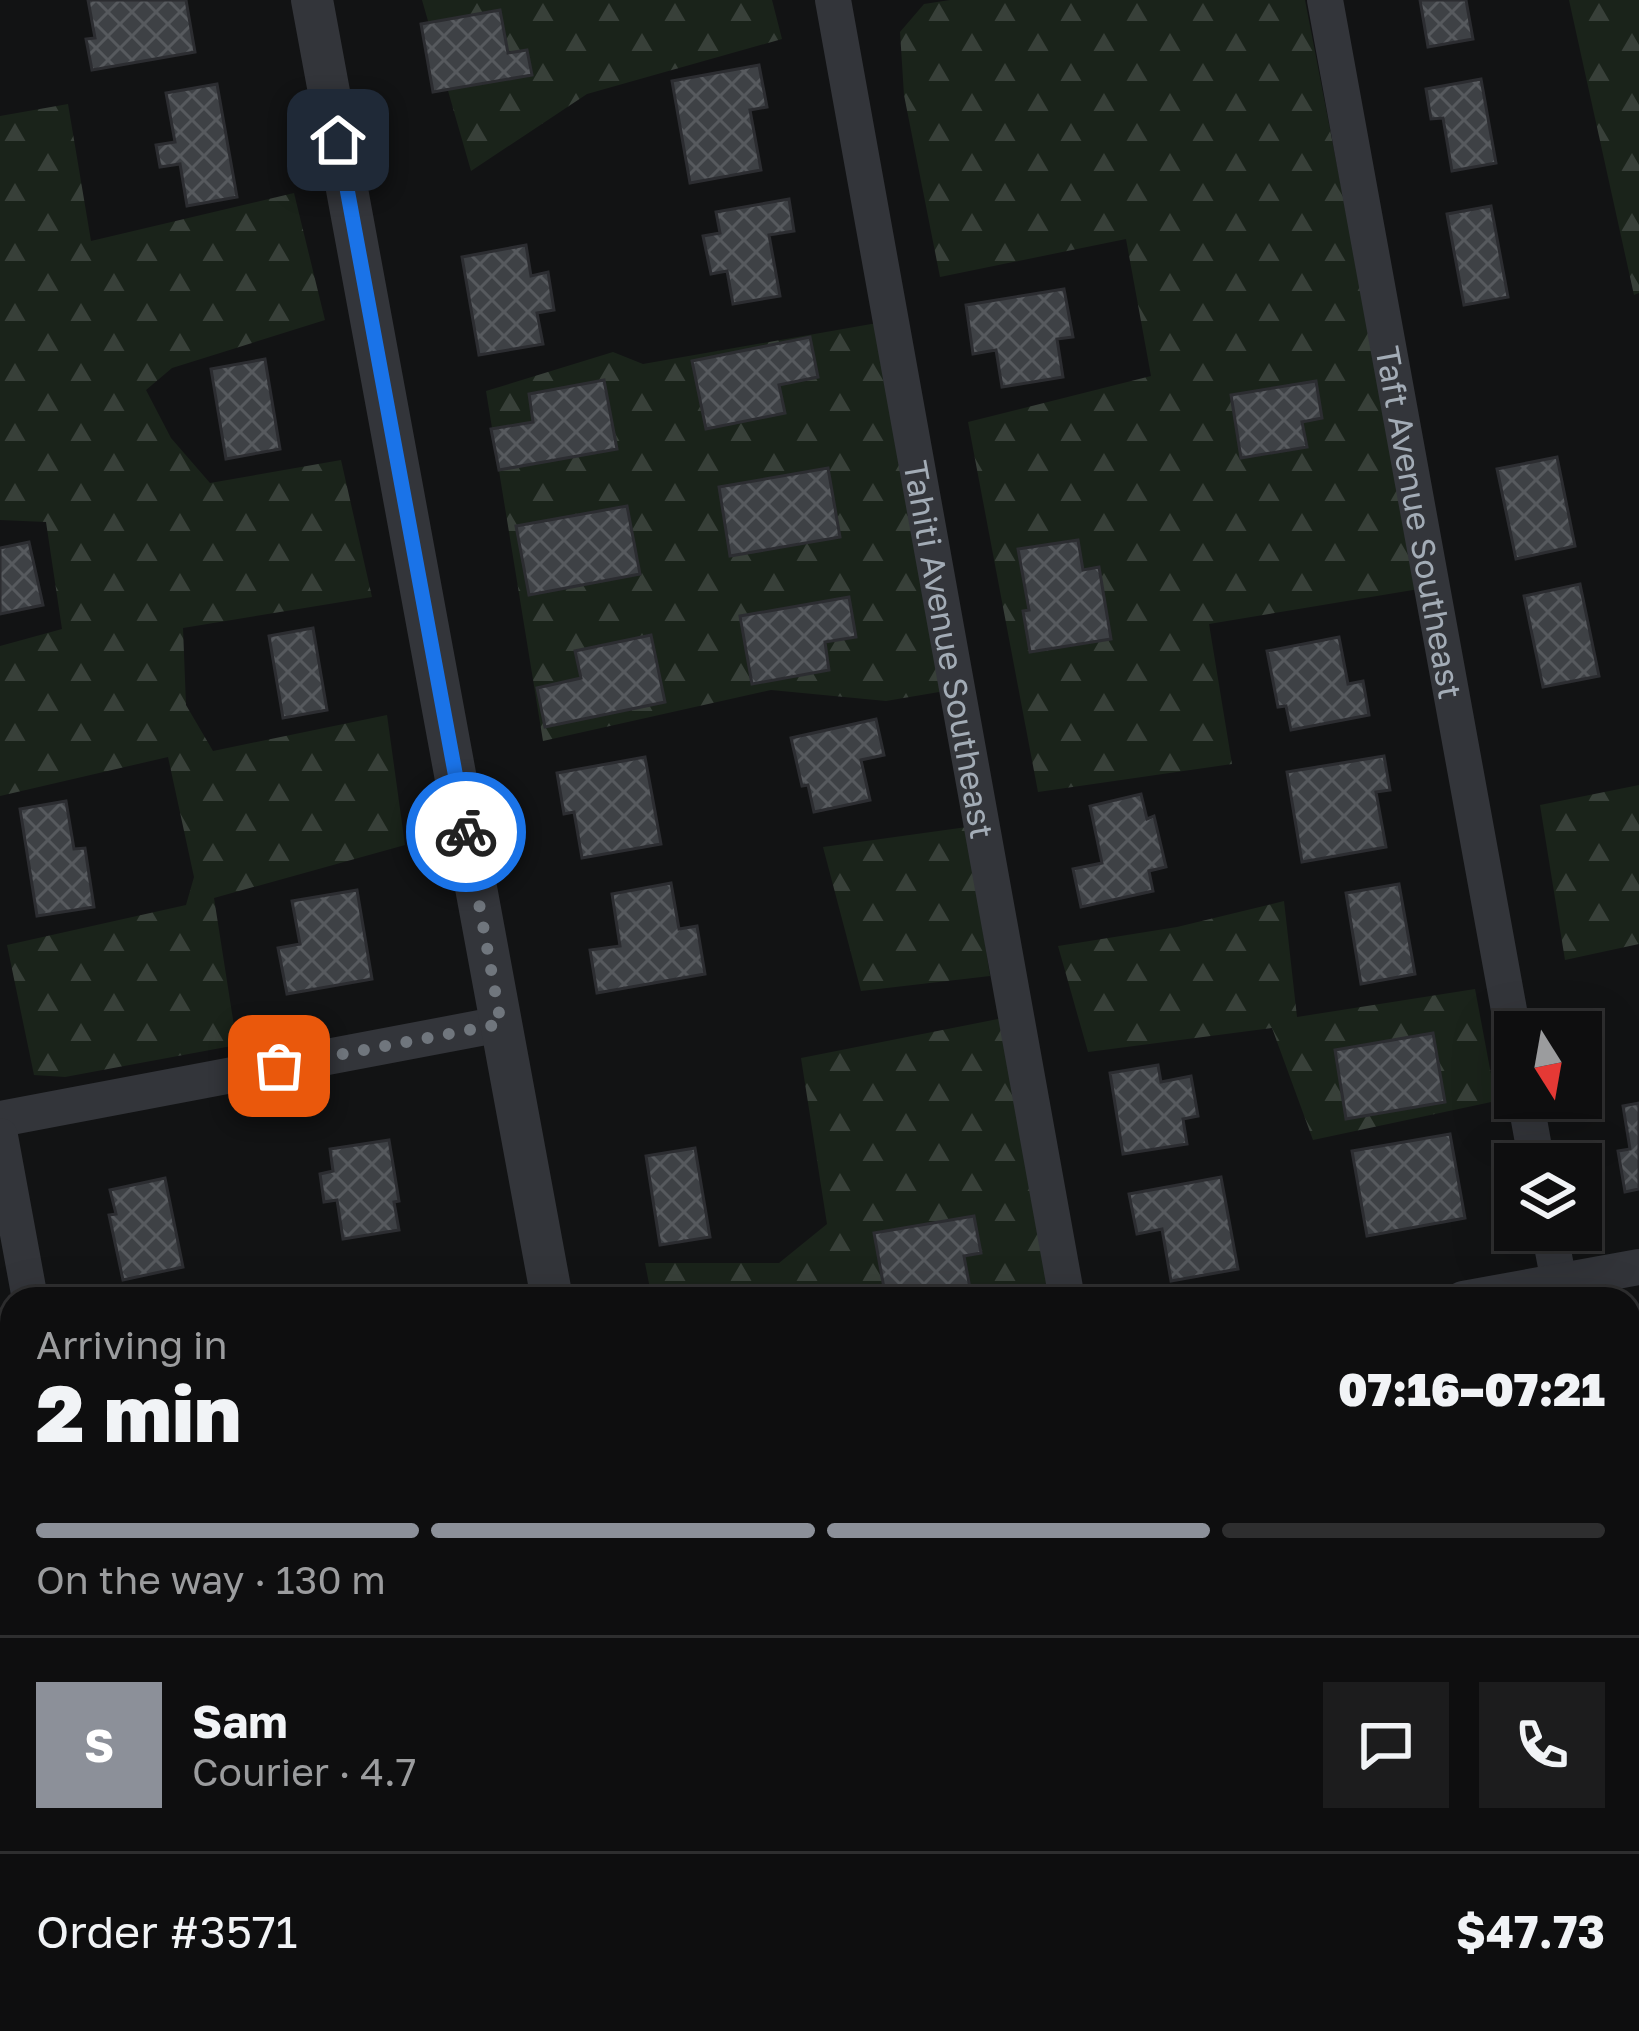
<!DOCTYPE html>
<html lang="en">
<head>
<meta charset="utf-8">
<style>
  :root { --surface:#0e0e0f; --page:#1c1c1d; --text:#f1f3f6; --muted:#9b9c9e; --line:#2e2e2f; --accent:#8c9099 }
  body { margin:0; font-family:"Golos Text",sans-serif; background:var(--page); color:var(--text); height:100vh; display:flex; flex-direction:column; font-size:45px; white-space:nowrap }
  * { box-sizing:border-box; margin:0 }
  p { font-size:39px; color:var(--muted) }
  .icon { flex:none; width:66px; height:66px; fill:none; stroke:currentColor; stroke-width:2; stroke-linecap:round; stroke-linejoin:round }
  .map { position:relative; flex:1; overflow:hidden }
  .drawer { position:absolute; left:0px; top:1287px; width:1641px; height:744px; display:flex; flex-direction:column; background:var(--surface); border-radius:36px 36px 0 0; box-shadow:0 12px 48px #0002,0 0 0 3px var(--line) }
  .drawer>* { flex:none }
  .needle { width:78px; rotate:169deg }
  .fabs { position:absolute; left:1494px; top:1011px; display:grid; gap:24px }
  .fabs a { display:grid; place-items:center; width:108px; height:108px; border-radius:0px; background:var(--surface); box-shadow:0 12px 48px #0002,0 0 0 3px var(--line); font-size:60px }
  .pin { position:absolute; display:grid; place-items:center; width:102px; height:102px; color:#fff; margin:-51px; border-radius:24px; box-shadow:0 6px 18px #0006 }
  .courier { position:absolute; display:grid; place-items:center; width:120px; height:120px; margin:-60px; border:9px solid #1a73e8; border-radius:50%; background:#fff; color:#222; box-shadow:0 3px 15px #0007 }
  .overview em { font-style:normal; font-weight:800 }
  .overview div { display:flex; flex-direction:column-reverse }
  .overview { display:flex; align-items:center; justify-content:space-between; height:204px; padding:0 36px }
  h1 { font-size:78px; font-weight:800; line-height:90px }
  .bar { display:grid; grid-template-columns:repeat(4,1fr); gap:18px 12px; align-content:center; height:144px; padding:0 36px }
  .bar i { height:15px; border-radius:9px; background:var(--line) }
  .bar .current { background:var(--accent) }
  .bar p { grid-column:span 4 }
  .line { display:flex; align-items:center; gap:30px; padding:0 36px; border-top:3px solid var(--line) }
  .line div { flex:1 }
  .round { display:grid; place-items:center; flex:none; width:126px; height:126px; border-radius:0px; background:var(--page) }
  .map>svg:first-child { display:block }
  .forest { fill:url(#forest-firs) }
  .lines { fill:none; stroke-linecap:round; stroke-linejoin:round }
  .stream { stroke:#283439; stroke-width:10 }
  .building { fill:url(#building-cross-hatch); stroke:#2c2d31; stroke-width:3 }
  .minor { stroke:#33353a; stroke-width:36 }
  .tertiary { stroke:#33353a; stroke-width:42 }
  .done { stroke:#70767d; stroke-width:12; stroke-dasharray:0 21.6 }
  .route { stroke:#1a73e8; stroke-width:15 }
  .labels { text-anchor:middle; dominant-baseline:central; stroke-width:9; stroke-linejoin:round; paint-order:stroke }
  .street-label { font-size:33px; fill:#a3acb6; stroke:#0d0e0f }
</style>
</head>
<body>
<div class="map">
<svg width="1639" height="2031" viewBox="0 0 1639 2031">
  <defs>
    <pattern id="forest-firs" width="22" height="20" patternUnits="userSpaceOnUse" patternTransform="scale(3)"><rect width="22" height="20" fill="#1a231a"/><path d="M5 1l3.5 6h-7zM16 11l3.5 6h-7z" fill="#384039"/></pattern>
    <pattern id="building-cross-hatch" width="8" height="8" patternUnits="userSpaceOnUse" patternTransform="scale(3)"><rect width="8" height="8" fill="#3e4145"/><path d="M0 0l8 8M0 8l8-8" fill="none" stroke="#575a5e"/></pattern>
  </defs>
  <rect width="100%" height="100%" fill="#121314"/>
  <g class="forest">
    <path d="M422,0H772L782,39L587,94L471,171Z"/>
    <path d="M950,0H1305L1419,589L1209,624L1232,764L1038,792L968,422L1151,376L1126,239L940,277L904,95L900,32L924,4Z"/>
    <path d="M1569,0H1639V293L1634,295Z"/>
    <path d="M68,104L91,241L294,193L325,320L172,368L146,390L171,438L210,483L341,460L372,597L183,628L186,705L213,751L387,715L405,845L214,898L237,1045L65,1077L34,1075L7,945L186,905L194,877L168,757L0,796V646L62,629L46,522L0,520V116Z"/>
    <path d="M877,323L945,691L886,701L771,690L543,741L486,391L613,352L643,364Z"/>
    <path d="M1639,785V944L1565,960L1540,805Z"/>
    <path d="M967,827L990,976L861,991L823,847Z"/>
    <path d="M1284,901L1297,1017L1475,989L1496,1101L1313,1140L1272,1028L1088,1052L1058,946L1177,927Z"/>
    <path d="M1003,1018L1055,1299H652L645,1263H779L827,1224L801,1058Z"/>
    <path d="M12,1958V2019H64L63,2031H0V1960Z"/>
    <path d="M188,2019H615L614,2031H188Z"/>
  </g>
  <g class="lines">
    <path class="stream" d="M0,1879L12,1877"/>
  </g>
  <g class="building">
    <path d="M88,0H186L195,52L92,70L86,39L95,38Z"/>
    <path d="M1420,0H1466L1473,39L1428,47Z"/>
    <path d="M500,10L508,53L527,50L532,75L433,92L421,24Z"/>
    <path d="M759,65L767,107L750,110L761,170L690,183L672,81Z"/>
    <path d="M1481,79L1496,163L1452,171L1443,118L1431,119L1426,89Z"/>
    <path d="M217,84L237,197L187,206L180,164L160,167L156,145L175,142L166,93Z"/>
    <path d="M789,199L794,231L769,235L780,296L733,304L727,271L711,274L703,236L720,233L716,212Z"/>
    <path d="M1491,206L1508,297L1464,305L1447,214Z"/>
    <path d="M526,245L531,276L548,272L554,310L537,313L543,344L479,355L462,257Z"/>
    <path d="M1064,289L1073,337L1057,339L1063,377L1002,387L996,350L973,354L966,305Z"/>
    <path d="M810,337L818,377L779,385L785,413L706,429L692,361Z"/>
    <path d="M265,359L280,449L226,459L211,369Z"/>
    <path d="M604,380L617,449L499,470L491,429L533,422L529,394Z"/>
    <path d="M1316,381L1322,418L1302,422L1307,447L1241,458L1231,395Z"/>
    <path d="M1557,457L1575,546L1516,559L1497,469Z"/>
    <path d="M828,468L840,537L730,556L719,487Z"/>
    <path d="M627,506L640,574L529,595L516,526Z"/>
    <path d="M1078,540L1083,570L1099,567L1111,639L1030,652L1023,611L1029,610L1018,549Z"/>
    <path d="M29,542L43,605L0,614V548Z"/>
    <path d="M1580,584L1599,676L1543,687L1524,596Z"/>
    <path d="M849,597L856,637L825,642L829,670L752,684L740,616Z"/>
    <path d="M313,628L327,710L283,718L269,636Z"/>
    <path d="M651,635L665,702L545,727L537,688L581,678L575,651Z"/>
    <path d="M1339,637L1348,684L1363,681L1369,715L1291,730L1286,706L1278,707L1267,651Z"/>
    <path d="M876,719L884,755L861,760L870,800L814,812L808,785L802,786L791,738Z"/>
    <path d="M1384,756L1390,790L1376,792L1386,847L1302,862L1287,772Z"/>
    <path d="M645,757L661,844L582,858L574,812L564,814L557,773Z"/>
    <path d="M1141,794L1147,819L1154,816L1166,867L1149,871L1153,891L1081,907L1073,869L1102,863L1090,806Z"/>
    <path d="M66,801L74,849L85,848L94,907L37,916L20,809Z"/>
    <path d="M671,883L679,929L697,926L705,974L597,993L590,950L620,946L612,894Z"/>
    <path d="M1399,884L1415,974L1361,984L1346,893Z"/>
    <path d="M357,890L372,979L287,994L278,948L300,944L292,901Z"/>
    <path d="M1433,1033L1445,1102L1346,1119L1335,1050Z"/>
    <path d="M1158,1065L1161,1082L1191,1076L1198,1116L1183,1119L1187,1144L1123,1154L1110,1073Z"/>
    <path d="M1639,1103V1189L1625,1192L1618,1151L1630,1149L1623,1106Z"/>
    <path d="M1450,1134L1465,1218L1367,1236L1352,1151Z"/>
    <path d="M389,1140L399,1201L394,1202L399,1230L343,1239L337,1200L324,1202L320,1174L333,1171L330,1149Z"/>
    <path d="M695,1148L710,1237L660,1245L646,1156Z"/>
    <path d="M1221,1177L1238,1269L1171,1281L1162,1229L1137,1234L1129,1194Z"/>
    <path d="M165,1178L183,1267L123,1280L109,1215L116,1214L110,1190Z"/>
    <path d="M974,1216L981,1253L964,1256L972,1299H907V1295L886,1299L874,1233Z"/>
    <path d="M1639,1363V1428L1636,1410L1629,1411V1365Z"/>
    <path d="M1634,1768L1639,1813L1629,1815V1769Z"/>
    <path d="M1629,2013L1631,2031H1547L1544,2019H1629Z"/>
  </g>
  <g class="lines">
    <g class="minor">
      <path id="s1" d="M833,0L1067,1299"/>
      <path id="s2" d="M1325,0L1515,1043"/>
      <path d="M1525,1098L1537,1164"/>
      <path d="M0,1119L501,1024"/>
      <path d="M0,1136L30,1299"/>
      <path d="M1549,1230L1559,1282"/>
      <path d="M1463,1299L1639,1267"/>
      <path d="M0,1610L12,1604"/>
      <path d="M1629,1905L1639,1903"/>
      <path d="M1226,2019L1228,2031"/>
      <path d="M927,2031L997,2019"/>
    </g>
    <g class="tertiary">
      <path d="M312,0L552,1299"/>
      <path d="M711,2019L714,2031"/>
    </g>
  </g>
  <g class="lines">
    <path class="done" d="M279,1066L501,1024L466,832"/>
    <path class="route" d="M338,140L466,832"/>
  </g>
  <g class="labels">
    <g class="street-label">
      <text stroke="none"><textPath href="#s2" startOffset="531">Taft Avenue Southeast</textPath></text>
      <text stroke="none"><textPath href="#s1" startOffset="660">Tahiti Avenue Southeast</textPath></text>
    </g>
  </g>
</svg>
<div class="fabs">
<a><svg class="needle" viewBox="-14 -14 28 28"><path d="M0-13l5 13h-10z" fill="#e53935"/><path d="M0 13l5-13h-10z" fill="#9b9c9e"/></svg></a>
<a><svg class="icon" aria-label="layers" viewBox="0 0 24 24"><path d="M12 4l9 5-9 5-9-5zM3 14l9 5 9-5"/></svg></a>
</div>
<div class="pin" style="left:279px;top:1066px;background:#ea580c"><svg class="icon" aria-label="bag" viewBox="0 0 24 24"><path d="M5 8h14l-1 12H6zM9 8a3 3 0 0 1 6 0"/></svg></div>
<div class="pin" style="left:338px;top:140px;background:#1f2937"><svg class="icon" aria-label="home" viewBox="0 0 24 24"><path d="M3 11l9-7 9 7M6 9v11h12V9"/></svg></div>
<div class="courier" style="left:466px;top:832px"><svg class="icon" aria-label="bike" viewBox="0 0 24 24"><circle cx="6" cy="16" r="4"/><circle cx="18" cy="16" r="4"/><path d="M6 16l4-8h5l3 8M10 8l3 8H6M13 5h3"/></svg></div>
<section class="drawer">
<div class="overview"><div><h1>2 min</h1><p>Arriving in</p></div><em>07:16–07:21</em></div>
<div class="bar"><i class="current"></i><i class="current"></i><i class="current"></i><i></i><p>On the way · 130 m</p></div>
<div class="line" style="height:216px"><b class="round" style="background:var(--accent);color:#fff">S</b><div><b>Sam</b><p>Courier · 4.7</p></div><a class="round"><svg class="icon" aria-label="chat" viewBox="0 0 24 24"><path d="M4 5h16v11H9l-5 4z"/></svg></a><a class="round"><svg class="icon" aria-label="phone" viewBox="0 0 24 24"><path d="M5 4h4l2 5-3 2q2 4 5 5l2-3 5 2v4C11 20 4 13 5 4z"/></svg></a></div>
<div class="line" style="height:156px"><div>Order #3571</div><b>$47.73</b></div>
</section>
</div>
</body>
</html>
